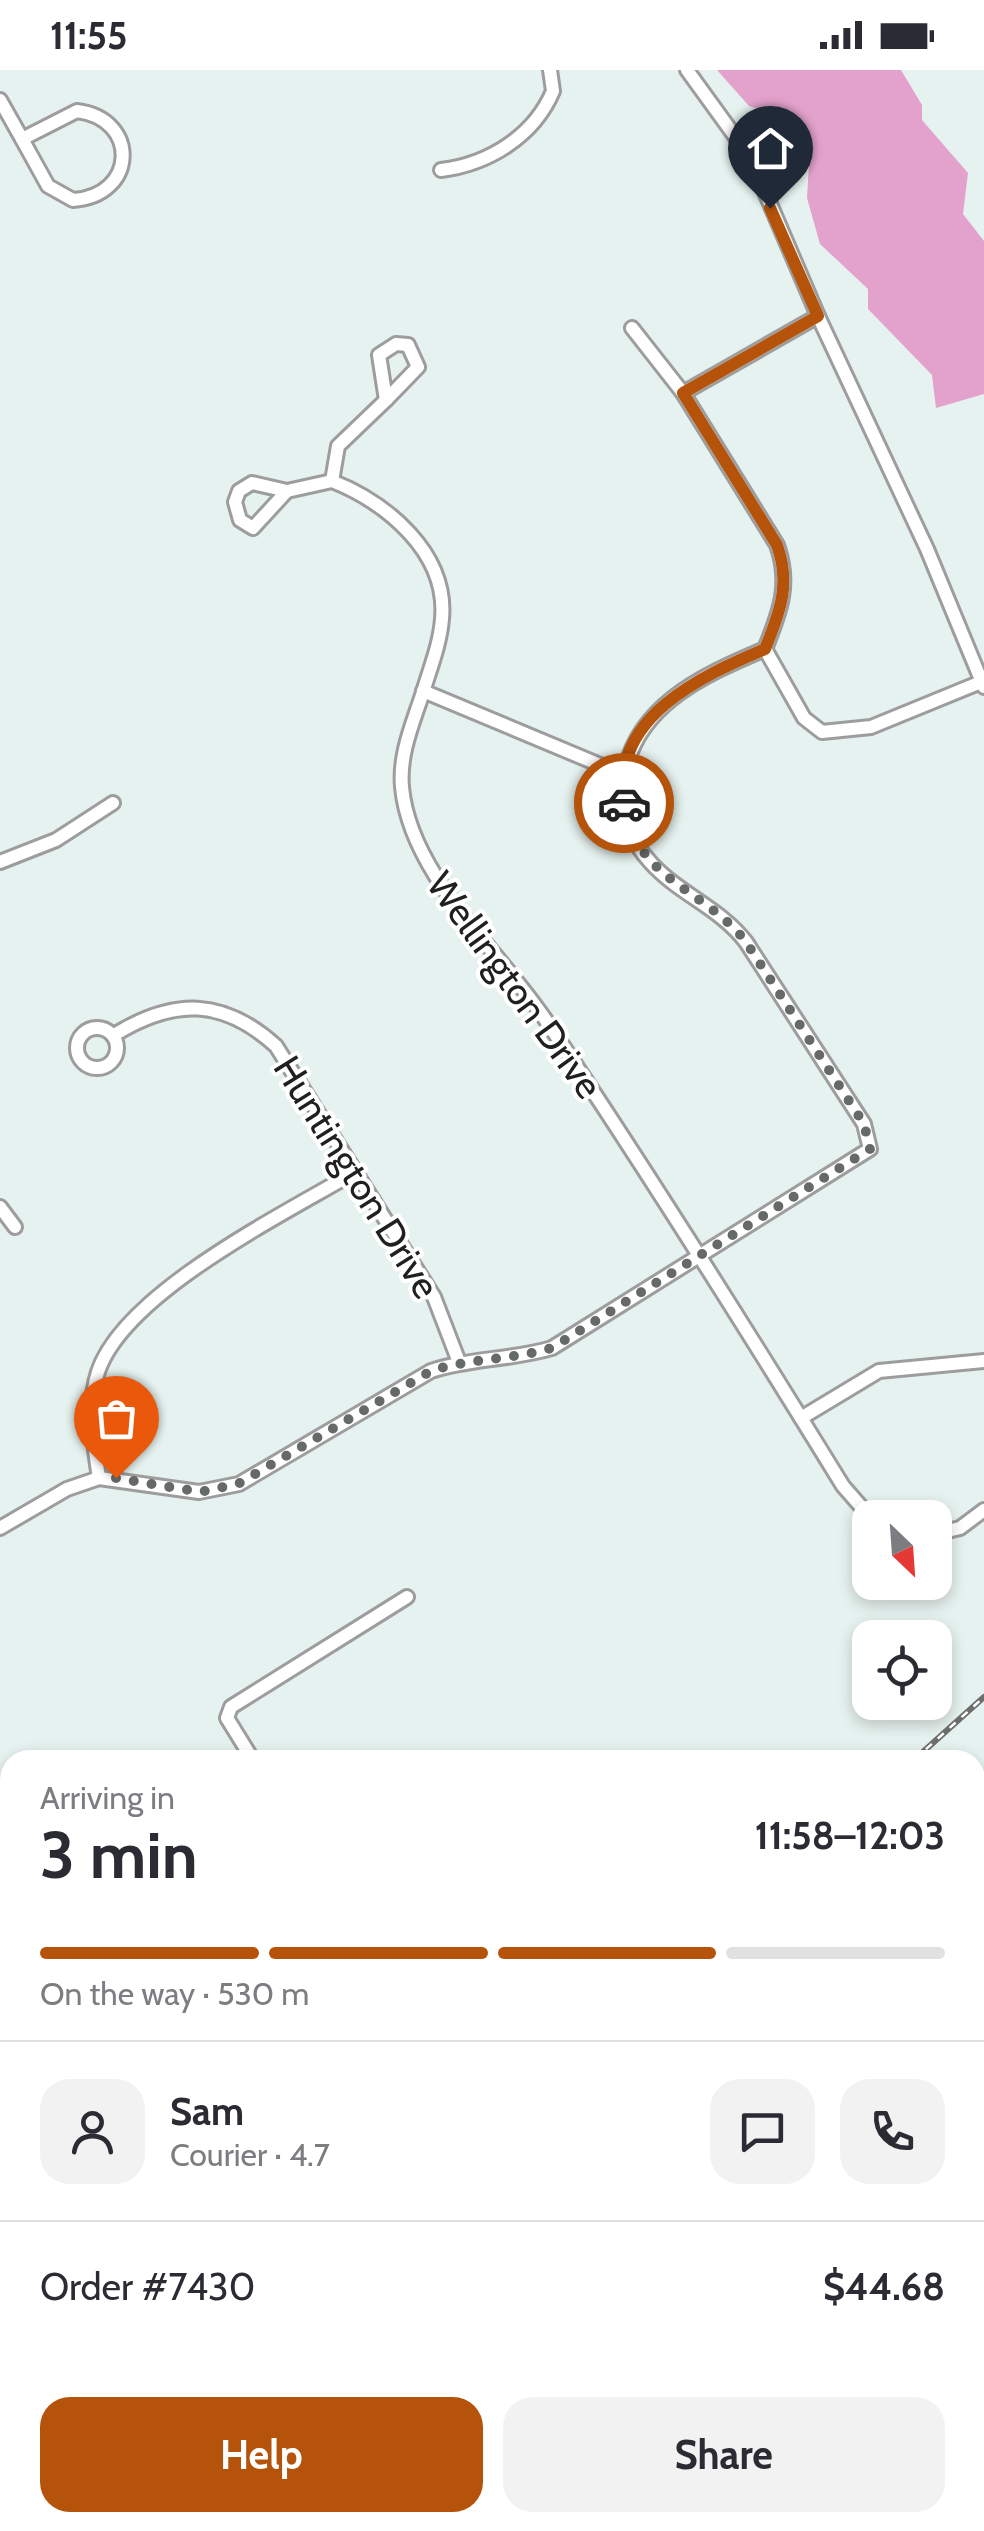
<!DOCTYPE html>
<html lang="en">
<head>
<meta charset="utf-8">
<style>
  :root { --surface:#fff; --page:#f2f2f3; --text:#2b2b33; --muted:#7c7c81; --line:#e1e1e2; --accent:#b45309 }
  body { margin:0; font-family:Cabin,sans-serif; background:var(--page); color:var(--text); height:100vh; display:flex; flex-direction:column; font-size:38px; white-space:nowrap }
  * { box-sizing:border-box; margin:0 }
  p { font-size:32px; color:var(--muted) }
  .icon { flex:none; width:55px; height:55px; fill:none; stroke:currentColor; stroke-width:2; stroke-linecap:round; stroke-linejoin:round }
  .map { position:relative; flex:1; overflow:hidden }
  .side { position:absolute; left:0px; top:1680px; width:985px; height:782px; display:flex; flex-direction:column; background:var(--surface); border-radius:30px 30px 0 0; box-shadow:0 5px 15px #0003 }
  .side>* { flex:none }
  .needle { width:65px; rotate:155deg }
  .controls { position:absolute; left:852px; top:1430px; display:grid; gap:20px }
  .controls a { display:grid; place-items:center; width:100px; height:100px; border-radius:20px; background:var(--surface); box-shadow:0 5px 15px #0003; font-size:50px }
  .pin { position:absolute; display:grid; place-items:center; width:85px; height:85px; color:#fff; margin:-102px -42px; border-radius:50% 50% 50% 0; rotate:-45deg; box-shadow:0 0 10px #0007 }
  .pin .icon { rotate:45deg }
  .courier { position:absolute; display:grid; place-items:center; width:100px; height:100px; margin:-50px; border:8px solid #b45309; border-radius:50%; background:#fff; color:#222; box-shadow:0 2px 12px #0007 }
  .summary em { font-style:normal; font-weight:800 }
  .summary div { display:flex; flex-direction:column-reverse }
  .summary { display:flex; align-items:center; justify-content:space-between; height:170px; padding:0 40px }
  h1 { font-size:65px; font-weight:800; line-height:75px }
  .bar { display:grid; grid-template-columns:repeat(4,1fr); gap:15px 10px; align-content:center; height:120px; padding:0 40px }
  .bar i { height:12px; border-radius:8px; background:var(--line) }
  .bar .current { background:var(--accent) }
  .bar p { grid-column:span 4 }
  .line { display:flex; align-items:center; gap:25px; padding:0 40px; border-top:2px solid var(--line) }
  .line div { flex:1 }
  .round { display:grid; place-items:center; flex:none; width:105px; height:105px; border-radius:30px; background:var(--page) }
  .primary-button { display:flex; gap:20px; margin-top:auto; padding:20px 40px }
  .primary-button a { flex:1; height:115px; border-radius:30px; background:var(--accent); color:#fff; font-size:40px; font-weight:800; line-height:115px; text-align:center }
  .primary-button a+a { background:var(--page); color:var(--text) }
  .status { display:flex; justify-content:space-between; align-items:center; height:70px; padding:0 50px; background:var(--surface); direction:ltr }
  .status svg { height:28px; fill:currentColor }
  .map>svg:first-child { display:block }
  .forest { fill:#96a0d5 }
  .water { fill:#e3a2cc }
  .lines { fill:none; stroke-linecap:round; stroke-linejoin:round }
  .minor-casing { stroke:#9d9d9d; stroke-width:18 }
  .minor { stroke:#fff; stroke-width:12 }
  .rail-casing { stroke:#6e6e6e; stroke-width:6 }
  .rail { stroke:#fff; stroke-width:2.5; stroke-dasharray:8; stroke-linecap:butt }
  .done { stroke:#656a68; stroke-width:10; stroke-dasharray:0 18 }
  .route { stroke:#b45309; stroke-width:12 }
  .labels { text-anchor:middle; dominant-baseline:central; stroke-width:8; stroke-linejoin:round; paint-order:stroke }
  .street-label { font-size:38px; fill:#202020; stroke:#fff }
</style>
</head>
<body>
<div class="status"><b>11:55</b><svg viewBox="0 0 49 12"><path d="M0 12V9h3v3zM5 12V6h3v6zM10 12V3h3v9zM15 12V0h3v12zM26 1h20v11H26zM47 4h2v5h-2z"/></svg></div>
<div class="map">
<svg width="984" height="2461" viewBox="0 0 984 2461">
  <rect width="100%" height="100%" fill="#e6f2ef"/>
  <g class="forest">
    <path d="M984,1722V2129L975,2115V1730Z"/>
    <path d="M984,2243V2298L975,2303V2258Z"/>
  </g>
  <path class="water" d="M717,0H901L922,35V50L968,103L963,144L984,171V324L936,338L932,305L868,239V219L820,174L807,128L809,94L797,66L774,44L749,36Z"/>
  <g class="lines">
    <defs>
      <g id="minor">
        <path d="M687,0L750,87L818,246L927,479L984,617"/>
        <path d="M0,30L22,69"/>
        <path d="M77,41C140,49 137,126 73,130L48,116L22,69Z"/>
        <path d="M441,100C489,94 534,66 553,21L550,0"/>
        <path d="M396,274L408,275L418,297L386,330L379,285Z"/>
        <path d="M683,323L818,246"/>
        <path d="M332,411C387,433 448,483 442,549C440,574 430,599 423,622C413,653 399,684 402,717C410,805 500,881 547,952C649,1104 747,1260 843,1416L871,1448"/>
        <path d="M332,411L338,376L386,330"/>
        <path d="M252,413L287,421L253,458L240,450L235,432L239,421Z"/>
        <path d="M287,421L332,411"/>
        <path d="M765,579L804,648L822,662L871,657L981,612"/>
        <path d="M423,621L624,705"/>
        <path d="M0,792L56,770L113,733"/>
        <circle cx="97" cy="978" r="20"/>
        <path d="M114,965C174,928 223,928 276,976L434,1227L459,1292"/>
        <path d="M0,1137L15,1157"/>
        <path d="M801,1348L879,1301L984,1291"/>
        <path d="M99,1408C94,1374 87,1336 98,1302C124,1223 284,1144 355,1102"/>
        <path d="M0,1458L67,1419L99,1408L199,1422L239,1414L431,1301C470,1288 512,1290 552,1278L870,1079L864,1054L746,872C720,838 679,824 651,793C631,772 621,744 623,715C630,638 701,606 765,579C780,542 791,514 777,475L683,323L632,258"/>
        <path d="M935,1464L960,1458L984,1440"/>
        <path d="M253,1690L227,1648L231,1637L407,1527"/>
        <path d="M0,1820L10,1836"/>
        <path d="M0,1995L10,1989"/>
        <path d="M975,2322L984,2317"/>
        <path d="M394,2452L400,2461"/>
        <path d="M730,2461L745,2452"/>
      </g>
    </defs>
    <use href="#minor" class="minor-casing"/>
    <use href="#minor" class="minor"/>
    <defs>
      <g id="rail">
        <path d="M914,1690L984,1627"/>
        <path d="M55,2461L65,2452"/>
      </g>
    </defs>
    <use href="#rail" class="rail-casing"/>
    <use href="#rail" class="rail"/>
  </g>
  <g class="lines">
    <path class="done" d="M116,1408L200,1422L238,1414L431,1301C470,1288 512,1290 552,1278L870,1079L864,1054L746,872C703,817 636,811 624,733"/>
    <path class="route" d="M624,733C610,648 701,606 765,579C780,542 791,514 777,475L683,323L818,246L770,138"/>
  </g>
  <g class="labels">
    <g class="street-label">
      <text transform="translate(515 915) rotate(54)">Wellington Drive</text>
      <text transform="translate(357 1107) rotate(58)">Huntington Drive</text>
    </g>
  </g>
</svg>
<div class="controls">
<a><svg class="needle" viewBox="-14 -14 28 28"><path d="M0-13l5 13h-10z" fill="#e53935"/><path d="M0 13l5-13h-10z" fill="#7c7c81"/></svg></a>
<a><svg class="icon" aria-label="locate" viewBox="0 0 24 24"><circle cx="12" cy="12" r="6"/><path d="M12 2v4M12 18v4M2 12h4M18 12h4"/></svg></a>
</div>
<div class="pin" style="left:116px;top:1408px;background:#ea580c"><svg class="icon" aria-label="bag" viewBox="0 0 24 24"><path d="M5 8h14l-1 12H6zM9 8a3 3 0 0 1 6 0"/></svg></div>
<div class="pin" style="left:770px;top:138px;background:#1f2937"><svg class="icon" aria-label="home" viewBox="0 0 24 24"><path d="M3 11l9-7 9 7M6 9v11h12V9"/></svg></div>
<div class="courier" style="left:624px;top:733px"><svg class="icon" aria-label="car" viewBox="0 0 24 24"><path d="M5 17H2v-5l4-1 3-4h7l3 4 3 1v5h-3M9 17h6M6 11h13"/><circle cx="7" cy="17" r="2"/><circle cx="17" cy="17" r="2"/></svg></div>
<section class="side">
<div class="summary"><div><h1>3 min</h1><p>Arriving in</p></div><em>11:58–12:03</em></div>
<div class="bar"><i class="current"></i><i class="current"></i><i class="current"></i><i></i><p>On the way · 530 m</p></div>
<div class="line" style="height:180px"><a class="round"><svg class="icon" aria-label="person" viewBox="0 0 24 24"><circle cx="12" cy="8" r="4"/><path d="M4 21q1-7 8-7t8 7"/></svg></a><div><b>Sam</b><p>Courier · 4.7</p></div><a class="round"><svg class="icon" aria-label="chat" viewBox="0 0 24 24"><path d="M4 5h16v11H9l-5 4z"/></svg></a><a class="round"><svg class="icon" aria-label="phone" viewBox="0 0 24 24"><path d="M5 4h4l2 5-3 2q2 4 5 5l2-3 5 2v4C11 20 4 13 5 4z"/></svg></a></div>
<div class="line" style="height:130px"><div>Order #7430</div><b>$44.68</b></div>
<div class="primary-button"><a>Help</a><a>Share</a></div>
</section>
</div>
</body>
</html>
